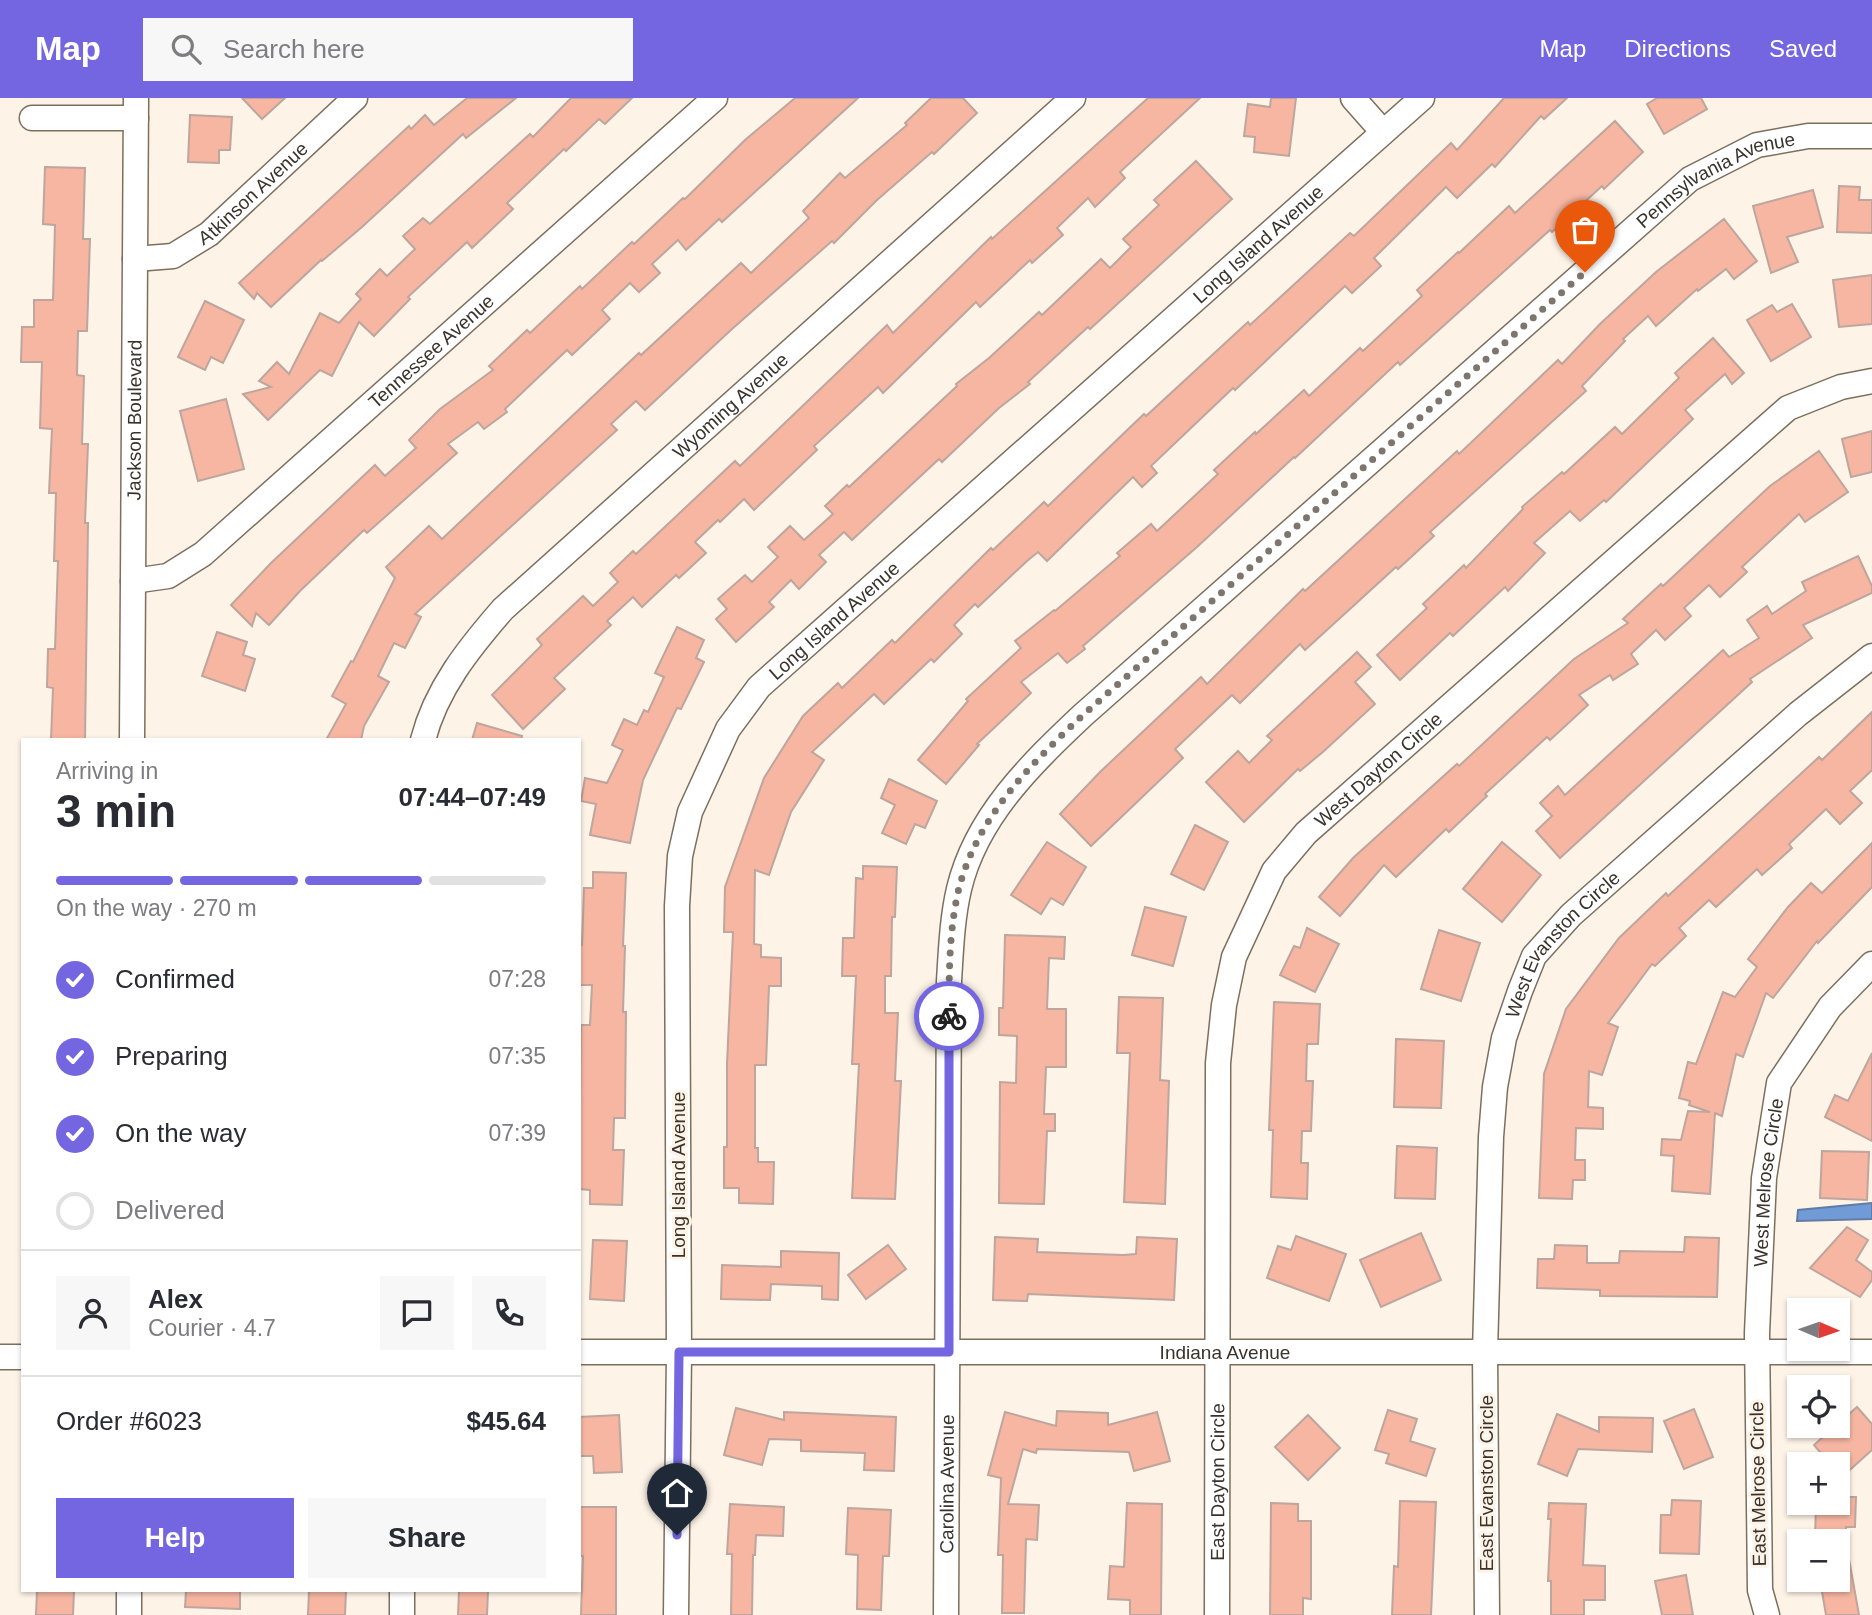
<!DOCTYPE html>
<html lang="en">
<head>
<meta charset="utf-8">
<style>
  :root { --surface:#fff; --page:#f7f7f7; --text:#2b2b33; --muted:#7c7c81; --line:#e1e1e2; --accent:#7466e1 }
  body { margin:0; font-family:Helvetica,sans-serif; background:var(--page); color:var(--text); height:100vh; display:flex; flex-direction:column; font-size:26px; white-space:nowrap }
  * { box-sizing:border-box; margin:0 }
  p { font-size:23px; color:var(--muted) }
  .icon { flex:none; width:38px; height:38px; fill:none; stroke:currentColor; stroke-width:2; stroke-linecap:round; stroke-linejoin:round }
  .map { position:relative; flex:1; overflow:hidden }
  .drawer { position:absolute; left:21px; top:640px; width:560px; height:854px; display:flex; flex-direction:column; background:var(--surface); border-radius:0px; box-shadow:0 2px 5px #0004 }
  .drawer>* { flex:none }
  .needle { width:46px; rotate:92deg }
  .buttons { position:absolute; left:1787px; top:1200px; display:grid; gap:14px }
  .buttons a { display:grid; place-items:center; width:63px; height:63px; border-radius:0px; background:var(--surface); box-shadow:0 2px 5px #0004; font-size:35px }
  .pin { position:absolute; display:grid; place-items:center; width:60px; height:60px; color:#fff; margin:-72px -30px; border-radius:50% 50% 50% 0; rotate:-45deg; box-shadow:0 0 7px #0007 }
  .pin .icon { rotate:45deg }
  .courier { position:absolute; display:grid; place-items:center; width:70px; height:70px; margin:-35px; border:5px solid #7466e1; border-radius:50%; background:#fff; color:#222; box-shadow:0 2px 9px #0007 }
  .overview em { font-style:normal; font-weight:800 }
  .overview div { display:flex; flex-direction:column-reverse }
  .overview { display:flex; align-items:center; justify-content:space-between; height:119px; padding:0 35px }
  h1 { font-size:46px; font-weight:800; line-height:52px }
  .bar { display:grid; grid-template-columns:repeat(4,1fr); gap:10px 7px; align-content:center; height:84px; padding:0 35px }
  .bar i { height:9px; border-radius:5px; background:var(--line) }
  .bar .on { background:var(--accent) }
  .bar p { grid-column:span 4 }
  .line { display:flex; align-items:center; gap:18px; padding:0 35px; border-top:2px solid var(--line) }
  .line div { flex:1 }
  .round { display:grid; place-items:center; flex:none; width:74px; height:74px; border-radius:0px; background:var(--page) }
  ol { padding:0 35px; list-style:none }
  li { display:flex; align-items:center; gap:21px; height:77px }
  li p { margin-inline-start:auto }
  li .icon { padding:7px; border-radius:50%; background:var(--accent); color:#fff; stroke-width:4 }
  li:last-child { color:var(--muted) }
  li i { width:38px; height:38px; border:4px solid var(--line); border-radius:50% }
  .primary-button { display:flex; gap:14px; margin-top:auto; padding:14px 35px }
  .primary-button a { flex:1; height:80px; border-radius:0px; background:var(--accent); color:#fff; font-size:28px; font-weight:800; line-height:80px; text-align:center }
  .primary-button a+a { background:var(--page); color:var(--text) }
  header { display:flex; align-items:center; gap:42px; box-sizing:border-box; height:98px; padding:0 35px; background:var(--accent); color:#fff }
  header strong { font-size:33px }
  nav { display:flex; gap:38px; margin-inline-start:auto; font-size:24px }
  .search { width:490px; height:63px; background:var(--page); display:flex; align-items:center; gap:18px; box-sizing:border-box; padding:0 24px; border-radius:0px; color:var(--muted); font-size:26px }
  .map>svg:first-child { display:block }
  .water { fill:#719bd7; stroke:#607ca4; stroke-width:2 }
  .building { fill:#f6b6a2; stroke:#bea59d; stroke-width:2 }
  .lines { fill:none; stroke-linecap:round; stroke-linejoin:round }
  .street-casing { stroke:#7d6f5e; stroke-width:27 }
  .street { stroke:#fff; stroke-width:24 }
  .done { stroke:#7e766d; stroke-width:7; stroke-dasharray:0 12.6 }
  .route { stroke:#7466e1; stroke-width:9 }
  .labels { text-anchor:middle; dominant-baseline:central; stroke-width:6; stroke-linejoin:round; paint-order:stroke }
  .street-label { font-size:19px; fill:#39332c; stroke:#fdf3e7 }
</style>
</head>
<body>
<header>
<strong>Map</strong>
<div class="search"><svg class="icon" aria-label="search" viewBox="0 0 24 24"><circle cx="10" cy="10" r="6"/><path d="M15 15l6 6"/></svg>Search here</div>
<nav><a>Map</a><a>Directions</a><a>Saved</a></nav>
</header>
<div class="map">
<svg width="1872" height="1517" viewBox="0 0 1872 1517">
  <rect width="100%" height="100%" fill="#fdf3e7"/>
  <path class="water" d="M1872,1105V1121L1797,1123L1798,1112Z"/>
  <g class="building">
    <path d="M242,0H285L262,21Z"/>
    <path d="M467,0H516L466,40L463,36L362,129L322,163L321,162L271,209L257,195L254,201L239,185L409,28L411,31L425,17L434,27Z"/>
    <path d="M571,0H632L605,26L599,21L566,53L564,51L507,105L513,111L472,150L467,144L408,199L410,201L374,238L359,224L332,278L320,272L268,322L243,296L271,289L259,283L277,264L289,276L320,215L339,225L361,201L356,196L380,171L387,178L415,151L403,138L423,120L430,126L530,36L533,39Z"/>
    <path d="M795,0H858L722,124L719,121L686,152L678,142L652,166L660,175L639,194L630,185L602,212L610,221L572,257L567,252L505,311L507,314L484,331L478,324L448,346L457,355L367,435L364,432L300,493L269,527L256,515L252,528L231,507L271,465L375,367L385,378L416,350L409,342L440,311L493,272L489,268L527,232L530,235L580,188L582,191L632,144L634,146L683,100L685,101L745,42Z"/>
    <path d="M931,0H963L977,15L934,56L932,54L877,102L834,145L832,143L732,231L645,312L636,303L611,326L617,332L415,516L421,519L405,550L394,545L378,578L389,584L364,628L361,642H326L346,606L332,598L351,563L353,564L395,480L386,469L429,428L442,441L639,255L641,257L741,165L751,175L809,120L803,113L840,75L845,80L907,27L905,25Z"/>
    <path d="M1148,0H1200L1120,74L1125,80L1095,109L1088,100L1057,130L1063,137L1032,165L1030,162L980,209L976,204L883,295L878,289L814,348L817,352L754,412L744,401L720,424L718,422L695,444L706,455L679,480L676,477L642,509L633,499L607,523L611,527L554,580L565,591L523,631L492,597L542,547L537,541L583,498L593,508L618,484L610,475L633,453L636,456L735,363L740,368L887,227L893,235L991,139L992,141Z"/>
    <path d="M1271,0H1296L1289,58L1254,54L1255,39L1244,38L1248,6L1270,9Z"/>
    <path d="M1504,0H1567L1544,21L1541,18L1495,69L1492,66L1457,100L1446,89L1374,160L1381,168L1352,195L1345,188L1235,292L1233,290L1151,368L1157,375L1142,389L1133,379L1047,463L1038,454L1027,463L978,509L975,506L954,527L962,536L934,564L931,561L884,606L874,596L812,654L824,662L791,714L769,777L755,772L754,846L761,847V859L781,860V888H769L766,967H755V1050H758V1064H774L773,1106L739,1105V1090H724V1049H727V966L733,834H724L725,789L764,680L803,618L838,585L842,590L892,542L895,545L991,450L993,452L1044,404L1048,408L1144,316L1146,318L1248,224L1250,227L1350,135L1354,138L1451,45L1457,52Z"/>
    <path d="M1657,0H1701L1707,11L1664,36L1647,6Z"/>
    <path d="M190,17L232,19L230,52H219V65L188,64Z"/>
    <path d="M1615,23L1643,54L1604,91L1602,88L1552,134L1550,132L1400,267L1398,264L1295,360L1294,359L1197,449L1083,548L1085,551L1067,565L1058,555L1021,584L1031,595L977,646L979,647L946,686L918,662L968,603L966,601L1021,550L1015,543L1054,512L1055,513L1120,458L1117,455L1151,426L1157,433L1218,376L1214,372L1255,334L1256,336L1304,292L1309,298L1360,250L1363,253L1422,198L1417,192L1458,154L1459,155L1509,108L1515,115Z"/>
    <path d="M1196,63L1232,101L1090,231L1088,229L1028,284L1030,286L999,310L942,364L939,361L852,442L844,434L819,457L826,464L799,491L791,482L769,504L774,509L736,544L716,521L727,511L718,501L745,477L752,484L778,459L768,449L790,428L804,442L833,416L825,408L847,387L849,389L957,288L956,286L989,260L1039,214L1042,217L1101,161L1110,170L1131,149L1123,141L1159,107L1154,102Z"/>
    <path d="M45,69L85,70L83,141H90L87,233H78L77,277L84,278L82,346H88L85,425H88L85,642H51L53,590L47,589L48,551H55L58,463H54L56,395H49L52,331L40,330L42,264H21L22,229H34V202H53L55,127L43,126Z"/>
    <path d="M1839,88L1860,89L1859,102H1872V135L1837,134Z"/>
    <path d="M1813,92L1823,129L1787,139L1798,164L1771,175L1753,108Z"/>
    <path d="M1724,121L1757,163L1734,181L1726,171L1698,193L1697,191L1656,228L1648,218L1623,241L1625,243L1582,288L1586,293L1430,434L1434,438L1398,471L1396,469L1305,552L1300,546L1240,605L1232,597L1175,651L1183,660L1091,748L1060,716L1100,674L1201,579L1207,586L1303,491L1305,493L1457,353L1459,356L1558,262L1562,266L1600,226L1656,174Z"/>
    <path d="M1872,177V226L1839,229L1833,182Z"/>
    <path d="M205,203L244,222L223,265L211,259L205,272L178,259Z"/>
    <path d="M1792,206L1811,239L1771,263L1747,222L1772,207L1777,214Z"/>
    <path d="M1713,240L1744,275L1732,286L1725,276L1685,312L1693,321L1606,404L1604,402L1580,423L1570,413L1534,445L1545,455L1508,493L1505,489L1453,538L1450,535L1400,582L1377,557L1427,510L1423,506L1464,467L1466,470L1523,411L1522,409L1562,374L1564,376L1615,329L1622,336L1679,280L1675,275Z"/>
    <path d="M226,301L244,371L198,383L180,313Z"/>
    <path d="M1872,333V374L1851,379L1842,341Z"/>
    <path d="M1819,353L1848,394L1805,424L1799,416L1742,469L1747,474L1720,499L1709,487L1684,510L1691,518L1665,542L1656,532L1631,556L1638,566L1613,582L1610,577L1579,597L1588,607L1550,642L1547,639L1485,696L1487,698L1449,734L1446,731L1396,779L1384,767L1340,818L1319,799L1353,760L1457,666L1459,668L1574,561L1628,525L1623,521L1661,486L1663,488L1770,388Z"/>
    <path d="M1858,458L1872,488V495L1803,527L1812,540L1750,581L1752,584L1560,760L1536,733L1552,718L1540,705L1558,688L1565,697L1723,552L1729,559L1759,540L1747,522L1767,508L1772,516L1806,493L1802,484Z"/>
    <path d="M677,529L704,542L696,560L704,564L681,611L677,610L643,682L630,745L590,737L596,706L581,703L585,680L607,685L623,652L612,647L624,621L637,627L644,612L648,614L664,579L655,575Z"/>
    <path d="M217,534L247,544L243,557L255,561L245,593L202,578Z"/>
    <path d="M1357,554L1371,569L1355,584L1375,606L1324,653L1300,673L1298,671L1244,724L1206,684L1238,653L1249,665L1272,642L1267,638Z"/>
    <path d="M1872,614V672L1850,693L1862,705L1840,726L1826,711L1789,746L1792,750L1762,777L1757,771L1716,809L1709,802L1679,830L1686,838L1655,868L1652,866L1608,925L1618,929L1602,977L1589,973L1588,1009L1603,1010V1031L1576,1030L1575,1062H1585V1082H1573L1572,1101L1539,1100L1544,976L1566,911L1619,840L1666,795L1668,798L1819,659L1822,662Z"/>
    <path d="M477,625L522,638L521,642H472Z"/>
    <path d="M889,681L937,703L925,730L915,726L906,746L882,735L895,707L881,700Z"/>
    <path d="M1195,727L1228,744L1204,792L1171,776Z"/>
    <path d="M1047,744L1086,769L1063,807L1051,800L1041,816L1011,797Z"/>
    <path d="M1502,744L1541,777L1502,824L1463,791Z"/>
    <path d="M1872,745V789L1818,845L1817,843L1773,900L1766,895L1743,959L1736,956L1722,1018L1715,1015L1710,1096L1672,1093L1674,1058L1661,1057L1662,1041L1681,1042L1688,1013L1710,1014L1689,1007L1690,1003L1679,1000L1688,964L1696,966L1723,894L1735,899L1757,869L1748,861L1788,809L1811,785L1822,795Z"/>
    <path d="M863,768L897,769L895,819H892L891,878H885V915H898L895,983H901L895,1101L852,1100L859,966H852L856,878H842L843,840H854L856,780L863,781Z"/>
    <path d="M593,774L626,775L623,848H625L623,914H626L625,1020H614L613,1052H624L622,1107L590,1106V1092L579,1091L581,927H590L592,887H579L580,847H582L584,790H593Z"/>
    <path d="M1145,809L1186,819L1173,868L1132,857Z"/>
    <path d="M1307,830L1339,846L1315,894L1280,877L1294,848L1300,850Z"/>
    <path d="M1439,832L1480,845L1461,903L1421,891Z"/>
    <path d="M1005,837L1065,839L1064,861L1049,860L1047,911H1066V969H1046L1044,1016H1055V1033H1047L1044,1106L999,1105L1000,984L1016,985L1017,938L999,937V910H1003Z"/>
    <path d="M1119,899L1163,900L1160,982L1169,983L1165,1106L1124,1104L1130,955H1117Z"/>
    <path d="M1274,904L1320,906L1318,946H1307L1306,983H1313L1311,1033H1302L1301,1065H1308L1307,1101L1271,1099L1273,1032H1269Z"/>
    <path d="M1396,941L1444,943L1441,1010L1394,1009Z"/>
    <path d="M1872,955V1043L1825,1019L1835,997L1848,1003Z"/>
    <path d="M1397,1048L1437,1050L1435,1101L1395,1100Z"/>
    <path d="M1822,1053L1869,1054L1867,1102L1820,1100Z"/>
    <path d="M1847,1129L1868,1142L1856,1162L1872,1174V1182L1860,1199L1810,1170Z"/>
    <path d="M1421,1135L1441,1182L1381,1209L1360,1162Z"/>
    <path d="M1296,1138L1346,1156L1329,1203L1267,1180L1278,1148L1291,1152Z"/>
    <path d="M995,1139L1038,1141L1037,1154L1123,1157L1136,1156L1137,1139L1177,1141L1174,1202L1028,1196L1027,1203L993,1202Z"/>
    <path d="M1685,1139L1719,1140L1717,1199L1600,1198V1192L1537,1190L1538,1161H1554L1555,1147L1587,1148V1165H1619L1620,1153L1684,1154Z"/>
    <path d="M593,1142L627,1143L624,1203L590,1201Z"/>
    <path d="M888,1147L906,1171L866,1201L848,1177Z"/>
    <path d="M781,1153L839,1155L838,1202L822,1201V1188L771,1186L770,1202L721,1201L722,1167L781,1169Z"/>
    <path d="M1857,1309L1872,1326V1352L1842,1379L1838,1374V1367H1831L1814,1347L1835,1328H1838V1326Z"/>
    <path d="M736,1310L784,1322V1314L896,1319L894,1373L864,1372L865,1355L801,1353V1342L769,1341L762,1367L724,1357Z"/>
    <path d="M1694,1311L1713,1359L1684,1371L1664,1323Z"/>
    <path d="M1388,1312L1417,1321L1410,1343L1435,1351L1426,1378L1386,1365L1389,1356L1375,1352Z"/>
    <path d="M1057,1313L1108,1315V1327L1157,1314L1170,1363L1134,1373L1129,1354L1037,1351L1036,1355L1023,1351L1008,1406L1039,1407L1037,1442L1026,1441L1024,1515H1002L1003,1457H998L1001,1380L988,1377L1005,1314L1056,1328Z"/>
    <path d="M1557,1316L1599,1334V1319L1653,1320L1652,1354L1578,1351L1567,1378L1538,1366Z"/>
    <path d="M619,1317L622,1374L594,1375L593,1358H579V1319Z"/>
    <path d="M1308,1317L1340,1350L1308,1382L1275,1349Z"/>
    <path d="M1838,1399H1856L1855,1429H1846V1441L1815,1440L1816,1405H1838Z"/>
    <path d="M1672,1402L1701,1403L1699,1456L1660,1455L1661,1417H1671Z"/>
    <path d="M1400,1403L1436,1404L1431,1517H1392L1394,1468L1398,1469Z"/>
    <path d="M1127,1405L1162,1406L1161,1517H1130V1502L1108,1501L1110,1468L1124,1469Z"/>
    <path d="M1271,1405L1298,1406V1423H1311V1501L1303,1500V1517H1270Z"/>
    <path d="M1549,1405L1586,1406L1583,1467L1605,1468V1502H1584V1517H1551V1483H1548L1551,1421H1548Z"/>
    <path d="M730,1406L784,1409L783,1438L756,1437L755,1457H753L752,1517H731L732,1456H727Z"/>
    <path d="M579,1409H616V1517H581L583,1458H579Z"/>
    <path d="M848,1410L891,1412L889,1458H883L881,1512L857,1511L858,1457L846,1456Z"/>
    <path d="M1838,1444H1846L1859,1517H1826L1820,1482H1838Z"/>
    <path d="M1686,1477L1693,1517H1662L1655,1483Z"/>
    <path d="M37,1493H74L73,1517H36Z"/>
    <path d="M186,1493H240V1511L185,1509Z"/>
    <path d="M309,1493H346L345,1517H308Z"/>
    <path d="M459,1493H488L487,1517H458Z"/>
  </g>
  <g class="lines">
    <defs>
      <g id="street">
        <path d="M1353,0L1383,34"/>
        <path d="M32,20H136"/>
        <path id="s1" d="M135,161L173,158L209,136L355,0"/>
        <path id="s2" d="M133,483L168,478L203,456L715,0"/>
        <path id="s3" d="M132,642L136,0"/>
        <path id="s4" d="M423,642C436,591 469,550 503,511L1073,0"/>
        <path id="s5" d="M579,1254H1872"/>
        <path d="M0,1259H23"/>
        <path d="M129,1517V1493"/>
        <path d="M402,1517V1493"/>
        <path id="s6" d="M676,1517L679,1254L677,808L680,758L690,714L728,631L759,589L1422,0"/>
        <path id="s7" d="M946,1517L949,883C951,852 952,821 959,791C976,719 1031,666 1083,617L1690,81L1757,47L1808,38H1872"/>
        <path id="s8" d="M1217,1517L1218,965L1224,907L1234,859L1274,773L1306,735L1788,310L1841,289L1872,283"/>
        <path id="s9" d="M1487,1517L1485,1254L1491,1039L1495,989L1504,940L1520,893L1534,858L1571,817L1798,616L1872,558"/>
        <path id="s10" d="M1767,1517L1760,1492L1757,1235L1764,1080L1779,985L1830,909L1872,866"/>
      </g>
    </defs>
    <use href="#street" class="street-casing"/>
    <use href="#street" class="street"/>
  </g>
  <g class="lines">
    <path class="done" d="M949,918C949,876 949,831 959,790C978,718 1031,666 1083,617L1585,174"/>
    <path class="route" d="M677,1437L679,1254H949V918"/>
  </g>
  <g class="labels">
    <g class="street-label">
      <text stroke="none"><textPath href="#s7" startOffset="1776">Pennsylvania Avenue</textPath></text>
      <text stroke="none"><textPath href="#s1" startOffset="140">Atkinson Avenue</textPath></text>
      <text stroke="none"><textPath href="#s6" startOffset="1615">Long Island Avenue</textPath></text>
      <text stroke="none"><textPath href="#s2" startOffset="382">Tennessee Avenue</textPath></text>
      <text stroke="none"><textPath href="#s4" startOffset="460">Wyoming Avenue</textPath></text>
      <text stroke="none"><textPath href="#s3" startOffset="320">Jackson Boulevard</textPath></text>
      <text stroke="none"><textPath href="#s6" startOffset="1048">Long Island Avenue</textPath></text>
      <text stroke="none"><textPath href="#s8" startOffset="900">West Dayton Circle</textPath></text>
      <text stroke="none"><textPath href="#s9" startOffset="691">West Evanston Circle</textPath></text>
      <text transform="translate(678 1077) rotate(-90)">Long Island Avenue</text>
      <text stroke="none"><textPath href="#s10" startOffset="434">West Melrose Circle</textPath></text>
      <text stroke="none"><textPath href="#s5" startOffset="646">Indiana Avenue</textPath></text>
      <text stroke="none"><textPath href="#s7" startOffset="131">Carolina Avenue</textPath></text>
      <text stroke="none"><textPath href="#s8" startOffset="133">East Dayton Circle</textPath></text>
      <text transform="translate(1486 1385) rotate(-90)">East Evanston Circle</text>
      <text transform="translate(1758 1386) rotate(-91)">East Melrose Circle</text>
    </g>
  </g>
</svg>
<div class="buttons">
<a><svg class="needle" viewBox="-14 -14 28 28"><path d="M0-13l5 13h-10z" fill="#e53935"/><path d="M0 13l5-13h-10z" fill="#7c7c81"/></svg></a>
<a><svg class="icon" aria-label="locate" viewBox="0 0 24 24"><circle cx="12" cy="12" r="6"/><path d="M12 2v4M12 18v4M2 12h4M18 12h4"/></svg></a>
<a>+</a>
<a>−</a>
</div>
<div class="pin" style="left:1585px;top:174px;background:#ea580c"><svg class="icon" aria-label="bag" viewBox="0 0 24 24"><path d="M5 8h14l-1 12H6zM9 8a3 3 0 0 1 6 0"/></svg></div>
<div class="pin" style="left:677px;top:1437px;background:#1f2937"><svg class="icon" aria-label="home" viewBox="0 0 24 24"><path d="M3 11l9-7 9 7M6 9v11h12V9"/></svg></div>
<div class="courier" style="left:949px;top:918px"><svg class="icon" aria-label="bike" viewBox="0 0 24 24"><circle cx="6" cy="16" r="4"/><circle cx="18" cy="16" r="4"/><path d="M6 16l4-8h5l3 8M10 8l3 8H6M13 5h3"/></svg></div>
<section class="drawer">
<div class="overview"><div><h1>3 min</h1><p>Arriving in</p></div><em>07:44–07:49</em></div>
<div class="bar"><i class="on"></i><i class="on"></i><i class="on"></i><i></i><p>On the way · 270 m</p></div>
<ol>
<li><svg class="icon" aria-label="check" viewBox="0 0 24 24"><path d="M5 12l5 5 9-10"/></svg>Confirmed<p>07:28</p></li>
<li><svg class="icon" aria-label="check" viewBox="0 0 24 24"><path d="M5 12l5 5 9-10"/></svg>Preparing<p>07:35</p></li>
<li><svg class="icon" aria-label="check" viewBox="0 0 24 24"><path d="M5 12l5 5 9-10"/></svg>On the way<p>07:39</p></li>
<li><i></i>Delivered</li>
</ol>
<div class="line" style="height:126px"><a class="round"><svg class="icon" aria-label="person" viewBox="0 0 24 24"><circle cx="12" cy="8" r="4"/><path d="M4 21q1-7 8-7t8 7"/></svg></a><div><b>Alex</b><p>Courier · 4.7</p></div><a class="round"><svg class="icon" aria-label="chat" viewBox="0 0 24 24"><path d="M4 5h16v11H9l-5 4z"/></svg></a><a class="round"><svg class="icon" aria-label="phone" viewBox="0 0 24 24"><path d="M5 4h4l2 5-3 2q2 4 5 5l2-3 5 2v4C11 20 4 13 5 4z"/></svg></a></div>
<div class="line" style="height:91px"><div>Order #6023</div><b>$45.64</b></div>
<div class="primary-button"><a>Help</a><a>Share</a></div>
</section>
</div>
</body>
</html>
